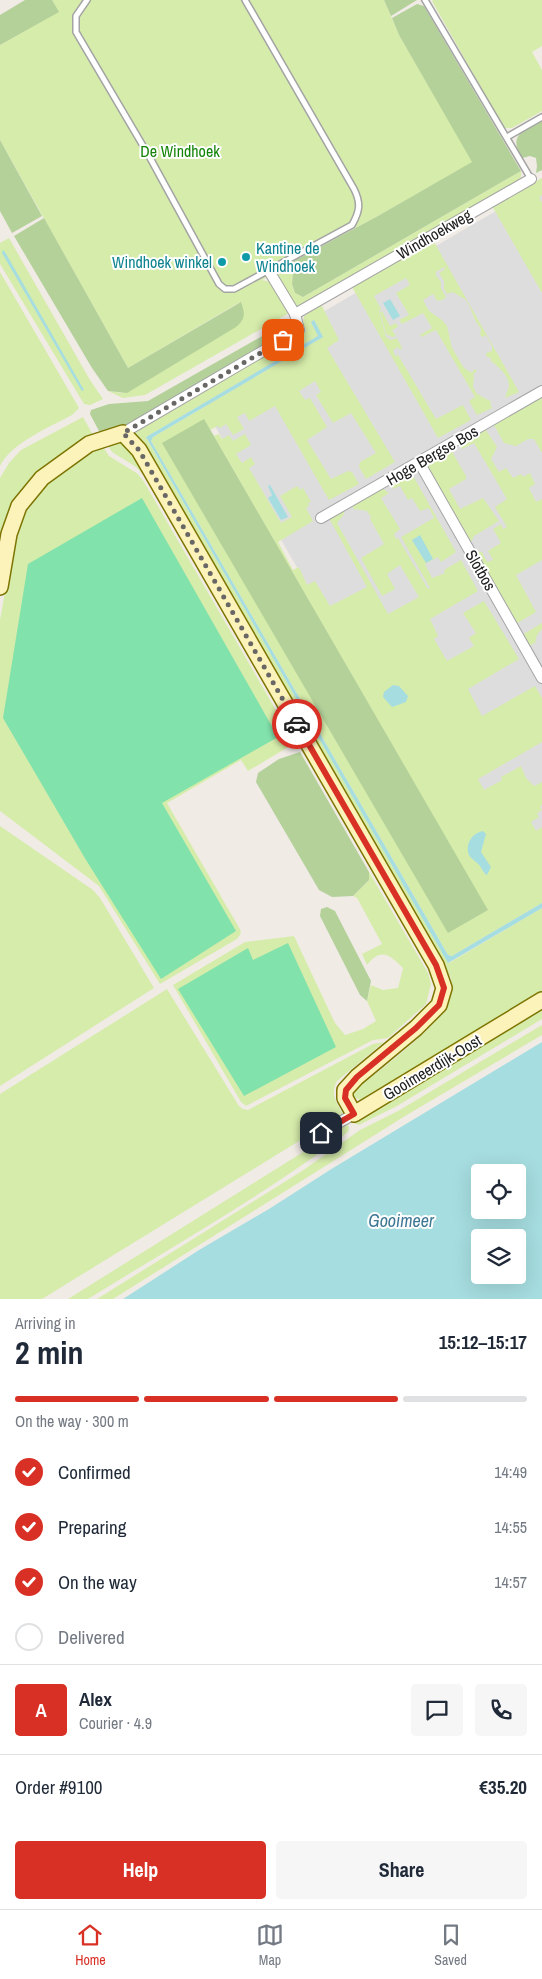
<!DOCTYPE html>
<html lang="en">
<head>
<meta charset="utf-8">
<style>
  :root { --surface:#fff; --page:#f6f6f7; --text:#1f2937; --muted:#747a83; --line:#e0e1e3; --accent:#d93025 }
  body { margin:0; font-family:"Archivo Narrow",sans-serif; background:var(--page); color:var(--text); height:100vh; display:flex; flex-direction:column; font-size:19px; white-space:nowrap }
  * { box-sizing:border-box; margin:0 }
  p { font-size:16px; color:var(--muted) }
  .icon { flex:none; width:28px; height:28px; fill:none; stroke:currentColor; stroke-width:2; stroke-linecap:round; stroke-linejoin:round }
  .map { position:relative; height:1299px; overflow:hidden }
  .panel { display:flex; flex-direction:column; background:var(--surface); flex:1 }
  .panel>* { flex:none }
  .tools { position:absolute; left:471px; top:1164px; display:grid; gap:10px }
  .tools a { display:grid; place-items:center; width:55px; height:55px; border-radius:5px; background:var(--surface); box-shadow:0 5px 20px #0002; font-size:25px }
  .pin { position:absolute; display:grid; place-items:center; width:42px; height:42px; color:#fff; margin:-21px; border-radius:10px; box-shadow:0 2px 8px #0006 }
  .courier { position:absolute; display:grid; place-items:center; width:50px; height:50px; margin:-25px; border:4px solid #d93025; border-radius:50%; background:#fff; color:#222; box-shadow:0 1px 6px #0007 }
  .headline em { font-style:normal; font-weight:800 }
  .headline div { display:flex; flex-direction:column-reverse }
  .headline { display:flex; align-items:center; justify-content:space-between; height:85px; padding:0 15px }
  h1 { font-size:32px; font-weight:800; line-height:38px }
  .bar { display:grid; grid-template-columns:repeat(4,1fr); gap:8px 5px; align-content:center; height:60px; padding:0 15px }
  .bar i { height:6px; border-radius:4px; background:var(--line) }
  .bar .active { background:var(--accent) }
  .bar p { grid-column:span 4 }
  .line { display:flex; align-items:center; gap:12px; padding:0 15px; border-top:1px solid var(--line) }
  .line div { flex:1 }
  .round { display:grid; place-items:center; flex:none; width:52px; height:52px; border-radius:5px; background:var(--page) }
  ol { padding:0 15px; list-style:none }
  li { display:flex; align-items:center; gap:15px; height:55px }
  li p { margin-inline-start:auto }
  li .icon { padding:5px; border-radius:50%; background:var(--accent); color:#fff; stroke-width:4 }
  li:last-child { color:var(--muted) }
  li i { width:28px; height:28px; border:2px solid var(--line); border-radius:50% }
  .button { display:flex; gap:10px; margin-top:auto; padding:10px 15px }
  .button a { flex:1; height:58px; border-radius:5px; background:var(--accent); color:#fff; font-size:20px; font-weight:800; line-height:58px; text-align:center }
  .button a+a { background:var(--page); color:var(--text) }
  .tab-bar { display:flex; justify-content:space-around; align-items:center; height:70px; border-top:1px solid var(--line); background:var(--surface); font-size:14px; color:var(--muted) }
  .tab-bar a { display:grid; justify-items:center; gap:2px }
  .tab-bar .active { color:var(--accent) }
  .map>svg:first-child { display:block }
  .residential { fill:#dedddd }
  .grass { fill:#d6ecab }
  .forest { fill:#b4d19a }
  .pitch { fill:#82e2ac }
  .water { fill:#a6dde0; fill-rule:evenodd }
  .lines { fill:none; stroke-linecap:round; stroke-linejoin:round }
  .lane-casing { stroke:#a4a4a4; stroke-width:8 }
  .street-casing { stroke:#a4a4a4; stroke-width:12 }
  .secondary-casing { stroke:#7d7401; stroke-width:18 }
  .lane { stroke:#fff; stroke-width:5 }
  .street { stroke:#fff; stroke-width:10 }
  .secondary { stroke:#fcf3ba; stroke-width:15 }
  .done { stroke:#696765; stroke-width:5; stroke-dasharray:0 9 }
  .route { stroke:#d93025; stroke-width:6 }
  .culture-dot { fill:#0f9aa8; stroke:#fff; stroke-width:2 }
  .labels { text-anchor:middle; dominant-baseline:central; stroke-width:4; stroke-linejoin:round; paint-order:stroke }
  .park-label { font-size:16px; fill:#148408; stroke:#fff }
  .street-label { font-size:16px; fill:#202020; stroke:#fff }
  .culture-label { font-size:16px; fill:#0d838f; stroke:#fff; text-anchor:start }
  .water-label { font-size:18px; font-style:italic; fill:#3d7793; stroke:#fff }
</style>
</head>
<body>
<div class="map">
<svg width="542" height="1299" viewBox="0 0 542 1299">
  <rect width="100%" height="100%" fill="#f1ebe6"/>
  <path class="residential" d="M542,184V898L502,921L193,388Z"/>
  <g class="grass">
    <path d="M52,0H384L399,35L473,162L378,216L294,261L292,284L295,293L303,297L521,171V177L516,183L303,306L296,307L277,279L280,269L262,280L271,282L289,313L145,395L123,398L108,391L122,393L240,302L128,368L0,140V45L58,12Z"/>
    <path d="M433,0H542V46L532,52L542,70V111L512,128H505L502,125L432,1Z"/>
    <path d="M542,178V195L539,197L542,203V293L492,206Z"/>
    <path d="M9,238L90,380L103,399L90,405L84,404L0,264V243Z"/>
    <path d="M433,240L519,392L505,398C506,394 508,391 509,387C510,376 498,367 491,361V358L487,357L486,353L492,351V346L486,335L483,337L480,335L481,329L475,320L469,305L466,300L453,292L447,294L444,289V281L439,273L445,269L444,267L436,272V275L441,282V288L446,297L441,301L440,300L437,301L433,294L423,300L429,311L442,320L447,326L452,348L464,368L472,373L474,369L477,371L473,374L474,376L473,387L477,394L492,402L490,403L492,408L477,415L469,401L475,397L436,330L421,337L420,335L432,328L423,313L402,324L399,320L409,315L396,293L410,285L406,278L374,296L381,309L379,311L386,337L391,340L397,338L402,348L400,350L398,347L393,350L395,356L398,355L436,419L463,405L471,420L438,438L352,287Z"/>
    <path d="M0,272L79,408L72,415C50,427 11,443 0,466Z"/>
    <path d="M321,304L339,340L327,348L395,462L366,479L359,467L360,462L376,453L351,413L333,423L316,395L321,392L315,381L299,391L305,400L310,398L327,427L307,440L331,479L348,471L352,472L359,484L329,500L275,406L249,421L245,413L237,417L244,429L233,435L226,424L220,428L218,426L210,430L204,419L488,910L214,436L219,434L222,439L229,435L233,441L245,434L251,445L236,454L242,463L251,457L255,464L249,468L281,523L292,517L280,496L297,486L300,490L303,488L311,502L308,503L309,506L306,508L313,521L278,542L293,570L299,567L307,585L315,581L330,606L367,587L329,518L344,510V514L337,523L388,614L419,597L400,565L387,574L395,589L382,596L361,558L384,544L370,519L371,517L367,511L354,509L352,506L382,488L389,493L381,498L400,529L394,534L396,539L398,538L428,589L430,588L401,537L434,518L429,508L420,511L412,498L408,500L400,486L393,489L391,484L411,472L456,552L441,562L438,557L425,564L432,578L445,573L444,570L461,560L478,591L430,619L438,636L434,639L447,661L474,646L469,638L476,633L463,613L484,601L519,659L468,689L482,716L535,686L542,698V742L478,779L484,790L502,780L501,777L521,766L526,778L534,786L542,782V805L540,806L542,810L537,813L539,817L531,822L536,831L542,827V903L452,956L448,955L151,441L153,437L323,337L314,320L311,322L318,336L146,437L449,963L542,908V992L360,1100L353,1096V1091C376,1073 439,1027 449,1001C452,994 451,986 451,978L135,439L136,430L306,331L303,323L304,316Z"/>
    <path d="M382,311L390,326L396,323L398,327L392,330L396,336L392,337L386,334L380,312Z"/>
    <path d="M542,397V453L534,439H528L516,446L504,443L494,425Z"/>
    <path d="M83,417L93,435L61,454L46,466L0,554V478L9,463L21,450Z"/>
    <path d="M486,430L497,447L491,459L499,472L506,468L513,478L521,474L523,477L530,473L535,484L529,488L536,502L542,499V560L516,575L536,612L516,624L474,551L482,552L487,562L493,560L488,551L501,543L493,529L501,524L503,529L507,527L495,507L507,499L474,443L462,449L459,445Z"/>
    <path d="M121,441L132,452L146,477L136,467L112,452L109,447L113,442Z"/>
    <path d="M102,445L109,456L138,474L144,482L295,743L248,771L241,760L167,803L241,931L240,935L237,939L160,984L99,886L0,811V620L16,531L24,512L35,493L86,453Z"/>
    <path d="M451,450L466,476V479L449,489L460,509L483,498L499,521L474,536L470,544L426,469L431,461Z"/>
    <path d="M542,623V629L537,635L535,643L529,646L522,635Z"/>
    <path d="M0,826L93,890L100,898L154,988L0,1086Z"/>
    <path d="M369,872L428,973L431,984L426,1004L388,1038L373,1040L246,1106L241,1102L173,985L245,942L294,936L335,1023L345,1035L363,1029L376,1021L367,1001L371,985L383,990L398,988L403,968C390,955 381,947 367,965L362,954L382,944L357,898L353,896L369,880Z"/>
    <path d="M167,989L239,1106L243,1109L248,1110L373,1044L384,1042L337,1081C330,1093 336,1102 343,1114L42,1299H0V1094Z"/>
    <path d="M542,1007V1019L397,1106L359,1125L353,1123V1120Z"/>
    <path d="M542,1025V1035L405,1116L113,1299H97L302,1171L360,1130L398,1111Z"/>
    <path d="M348,1124L349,1129L348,1132C266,1194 175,1245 88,1299H68Z"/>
  </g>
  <g class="forest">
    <path d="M25,0H52L59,12L0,45V15Z"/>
    <path d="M384,0H417L391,16Z"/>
    <path d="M417,4L424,6L521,171L303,297L295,293L292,284L294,261L378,216L472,162L399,35L392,18Z"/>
    <path d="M542,119V170L536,173L537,166L536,158L530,156L522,158C507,135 525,129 542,119Z"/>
    <path d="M0,140L42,216L12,233L0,211Z"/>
    <path d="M44,218L128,368L241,302C245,313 246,319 236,327L127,393L108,391L92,368L14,236Z"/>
    <path d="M294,318V325L291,331L132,424L103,433L99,431L90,414L91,410L109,404L148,401Z"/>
    <path d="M204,419L488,910L448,933L162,443Z"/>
    <path d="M300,752L369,872V880L353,896L332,897L319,890L256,782L258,773L279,759Z"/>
    <path d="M327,907L335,911L371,981L367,1001L360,995L320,916L321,909Z"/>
  </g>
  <g class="pitch">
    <path d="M142,498L278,737L162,803L236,931L161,979L86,860L3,718L28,564Z"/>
    <path d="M288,943L336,1047L244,1096L178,989L248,948L253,960Z"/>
  </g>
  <g class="water">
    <path d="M3,250L5,252L84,390L82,391L80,388L2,253Z"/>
    <path d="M390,299L400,316L393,320L383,303Z"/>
    <path d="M314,320L323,337L153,437L151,441L448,955L452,956L542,903V908L448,963L146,437L318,336L311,322Z"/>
    <path d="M270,485L288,517L281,520L268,498L272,495L268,486Z"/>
    <path d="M420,535L433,559L426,563L412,540Z"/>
    <path d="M393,685L399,686L408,696L406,702L392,707L383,697L384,692Z"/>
    <path d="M483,831L486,834L481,852L491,867L487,875C483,873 483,870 480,866C477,862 472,860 469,855C465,844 472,833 483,831Z"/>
    <path d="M542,1042V1299H123L199,1250L269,1209L333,1168ZM480,1172H518V1210H480ZM480,1238H518V1275H480Z"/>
  </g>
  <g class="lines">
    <defs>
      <g id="lane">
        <path d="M87,0L76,16V32L149,156L219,284L225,289H234L352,225C360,211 361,203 354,189L245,0"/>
        <path d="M425,0L531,179"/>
        <path d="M507,137L542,117"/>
      </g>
      <g id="street">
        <path d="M295,314L531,179"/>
        <path d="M123,433L299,330L295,314L269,271"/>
        <path d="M419,462L542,678"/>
        <path d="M321,518L542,391"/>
        <path d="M321,1133L354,1114"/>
      </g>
      <path id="secondary" d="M0,587L9,534L19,506L42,478L89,444L123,433L139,450L436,965L444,988L439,1005L416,1028L357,1077L345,1090V1098L354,1114L542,1000"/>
    </defs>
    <use href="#lane" class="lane-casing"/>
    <use href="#street" class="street-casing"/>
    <use href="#secondary" class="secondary-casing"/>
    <use href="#lane" class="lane"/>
    <use href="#street" class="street"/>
    <use href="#secondary" class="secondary"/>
  </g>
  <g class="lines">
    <path class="done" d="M283,340L123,433L139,450L297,724"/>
    <path class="route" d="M297,724L436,965L444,988L439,1005L416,1028L357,1077L346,1090L345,1098L354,1114L321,1133"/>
  </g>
  <g class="culture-dot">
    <circle cx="246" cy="257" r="5"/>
    <circle cx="222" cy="262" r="5"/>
  </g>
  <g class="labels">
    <g class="park-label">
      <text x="180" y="151">De Windhoek</text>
    </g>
    <g class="street-label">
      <text transform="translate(434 234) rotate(-30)">Windhoekweg</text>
      <text transform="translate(432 455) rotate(-30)">Hoge Bergse Bos</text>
      <text transform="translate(481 570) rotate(60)">Slotbos</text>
      <text transform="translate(432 1067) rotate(-31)">Gooimeerdijk-Oost</text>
    </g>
    <g class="culture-label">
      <text x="256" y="248">Kantine de<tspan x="256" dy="18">Windhoek</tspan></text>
      <text x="212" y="262" text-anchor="end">Windhoek winkel</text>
    </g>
    <g class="water-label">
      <text x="401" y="1220">Gooimeer</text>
    </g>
  </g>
</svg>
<div class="tools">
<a><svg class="icon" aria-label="locate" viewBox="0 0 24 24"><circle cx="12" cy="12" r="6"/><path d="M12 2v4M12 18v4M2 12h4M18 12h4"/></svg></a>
<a><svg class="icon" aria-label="layers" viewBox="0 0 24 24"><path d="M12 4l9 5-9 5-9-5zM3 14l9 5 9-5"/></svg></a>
</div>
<div class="pin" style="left:283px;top:340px;background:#ea580c"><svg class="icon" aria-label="bag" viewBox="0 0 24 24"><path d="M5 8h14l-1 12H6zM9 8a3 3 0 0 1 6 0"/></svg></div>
<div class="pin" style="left:321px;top:1133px;background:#1f2937"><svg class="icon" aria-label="home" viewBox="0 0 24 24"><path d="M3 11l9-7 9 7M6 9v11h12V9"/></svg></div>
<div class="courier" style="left:297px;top:724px"><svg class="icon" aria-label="car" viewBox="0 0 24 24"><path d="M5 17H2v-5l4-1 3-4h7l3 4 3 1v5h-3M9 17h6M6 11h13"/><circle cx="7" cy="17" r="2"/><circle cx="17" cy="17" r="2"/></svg></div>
</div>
<section class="panel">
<div class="headline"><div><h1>2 min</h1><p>Arriving in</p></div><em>15:12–15:17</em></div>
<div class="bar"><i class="active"></i><i class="active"></i><i class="active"></i><i></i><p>On the way · 300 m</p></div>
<ol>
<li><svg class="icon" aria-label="check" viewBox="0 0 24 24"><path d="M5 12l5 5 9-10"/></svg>Confirmed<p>14:49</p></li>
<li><svg class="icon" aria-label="check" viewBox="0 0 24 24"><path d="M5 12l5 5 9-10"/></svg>Preparing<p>14:55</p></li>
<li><svg class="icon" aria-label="check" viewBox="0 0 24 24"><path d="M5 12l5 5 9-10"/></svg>On the way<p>14:57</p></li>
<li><i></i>Delivered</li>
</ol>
<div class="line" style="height:90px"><b class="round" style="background:var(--accent);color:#fff">A</b><div><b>Alex</b><p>Courier · 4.9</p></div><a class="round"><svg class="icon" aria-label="chat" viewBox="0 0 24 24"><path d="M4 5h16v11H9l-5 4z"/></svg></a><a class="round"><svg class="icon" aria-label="phone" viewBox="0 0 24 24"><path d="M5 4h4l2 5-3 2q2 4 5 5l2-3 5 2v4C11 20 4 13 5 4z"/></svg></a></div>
<div class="line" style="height:65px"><div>Order #9100</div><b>€35.20</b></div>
<div class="button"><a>Help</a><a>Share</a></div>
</section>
<nav class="tab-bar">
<a class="active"><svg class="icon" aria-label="home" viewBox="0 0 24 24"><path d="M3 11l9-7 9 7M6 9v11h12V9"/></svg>Home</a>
<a><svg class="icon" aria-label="map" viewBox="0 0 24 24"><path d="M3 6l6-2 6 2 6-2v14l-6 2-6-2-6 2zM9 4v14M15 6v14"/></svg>Map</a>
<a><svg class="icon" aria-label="saved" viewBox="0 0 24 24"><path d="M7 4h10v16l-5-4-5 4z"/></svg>Saved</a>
</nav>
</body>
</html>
